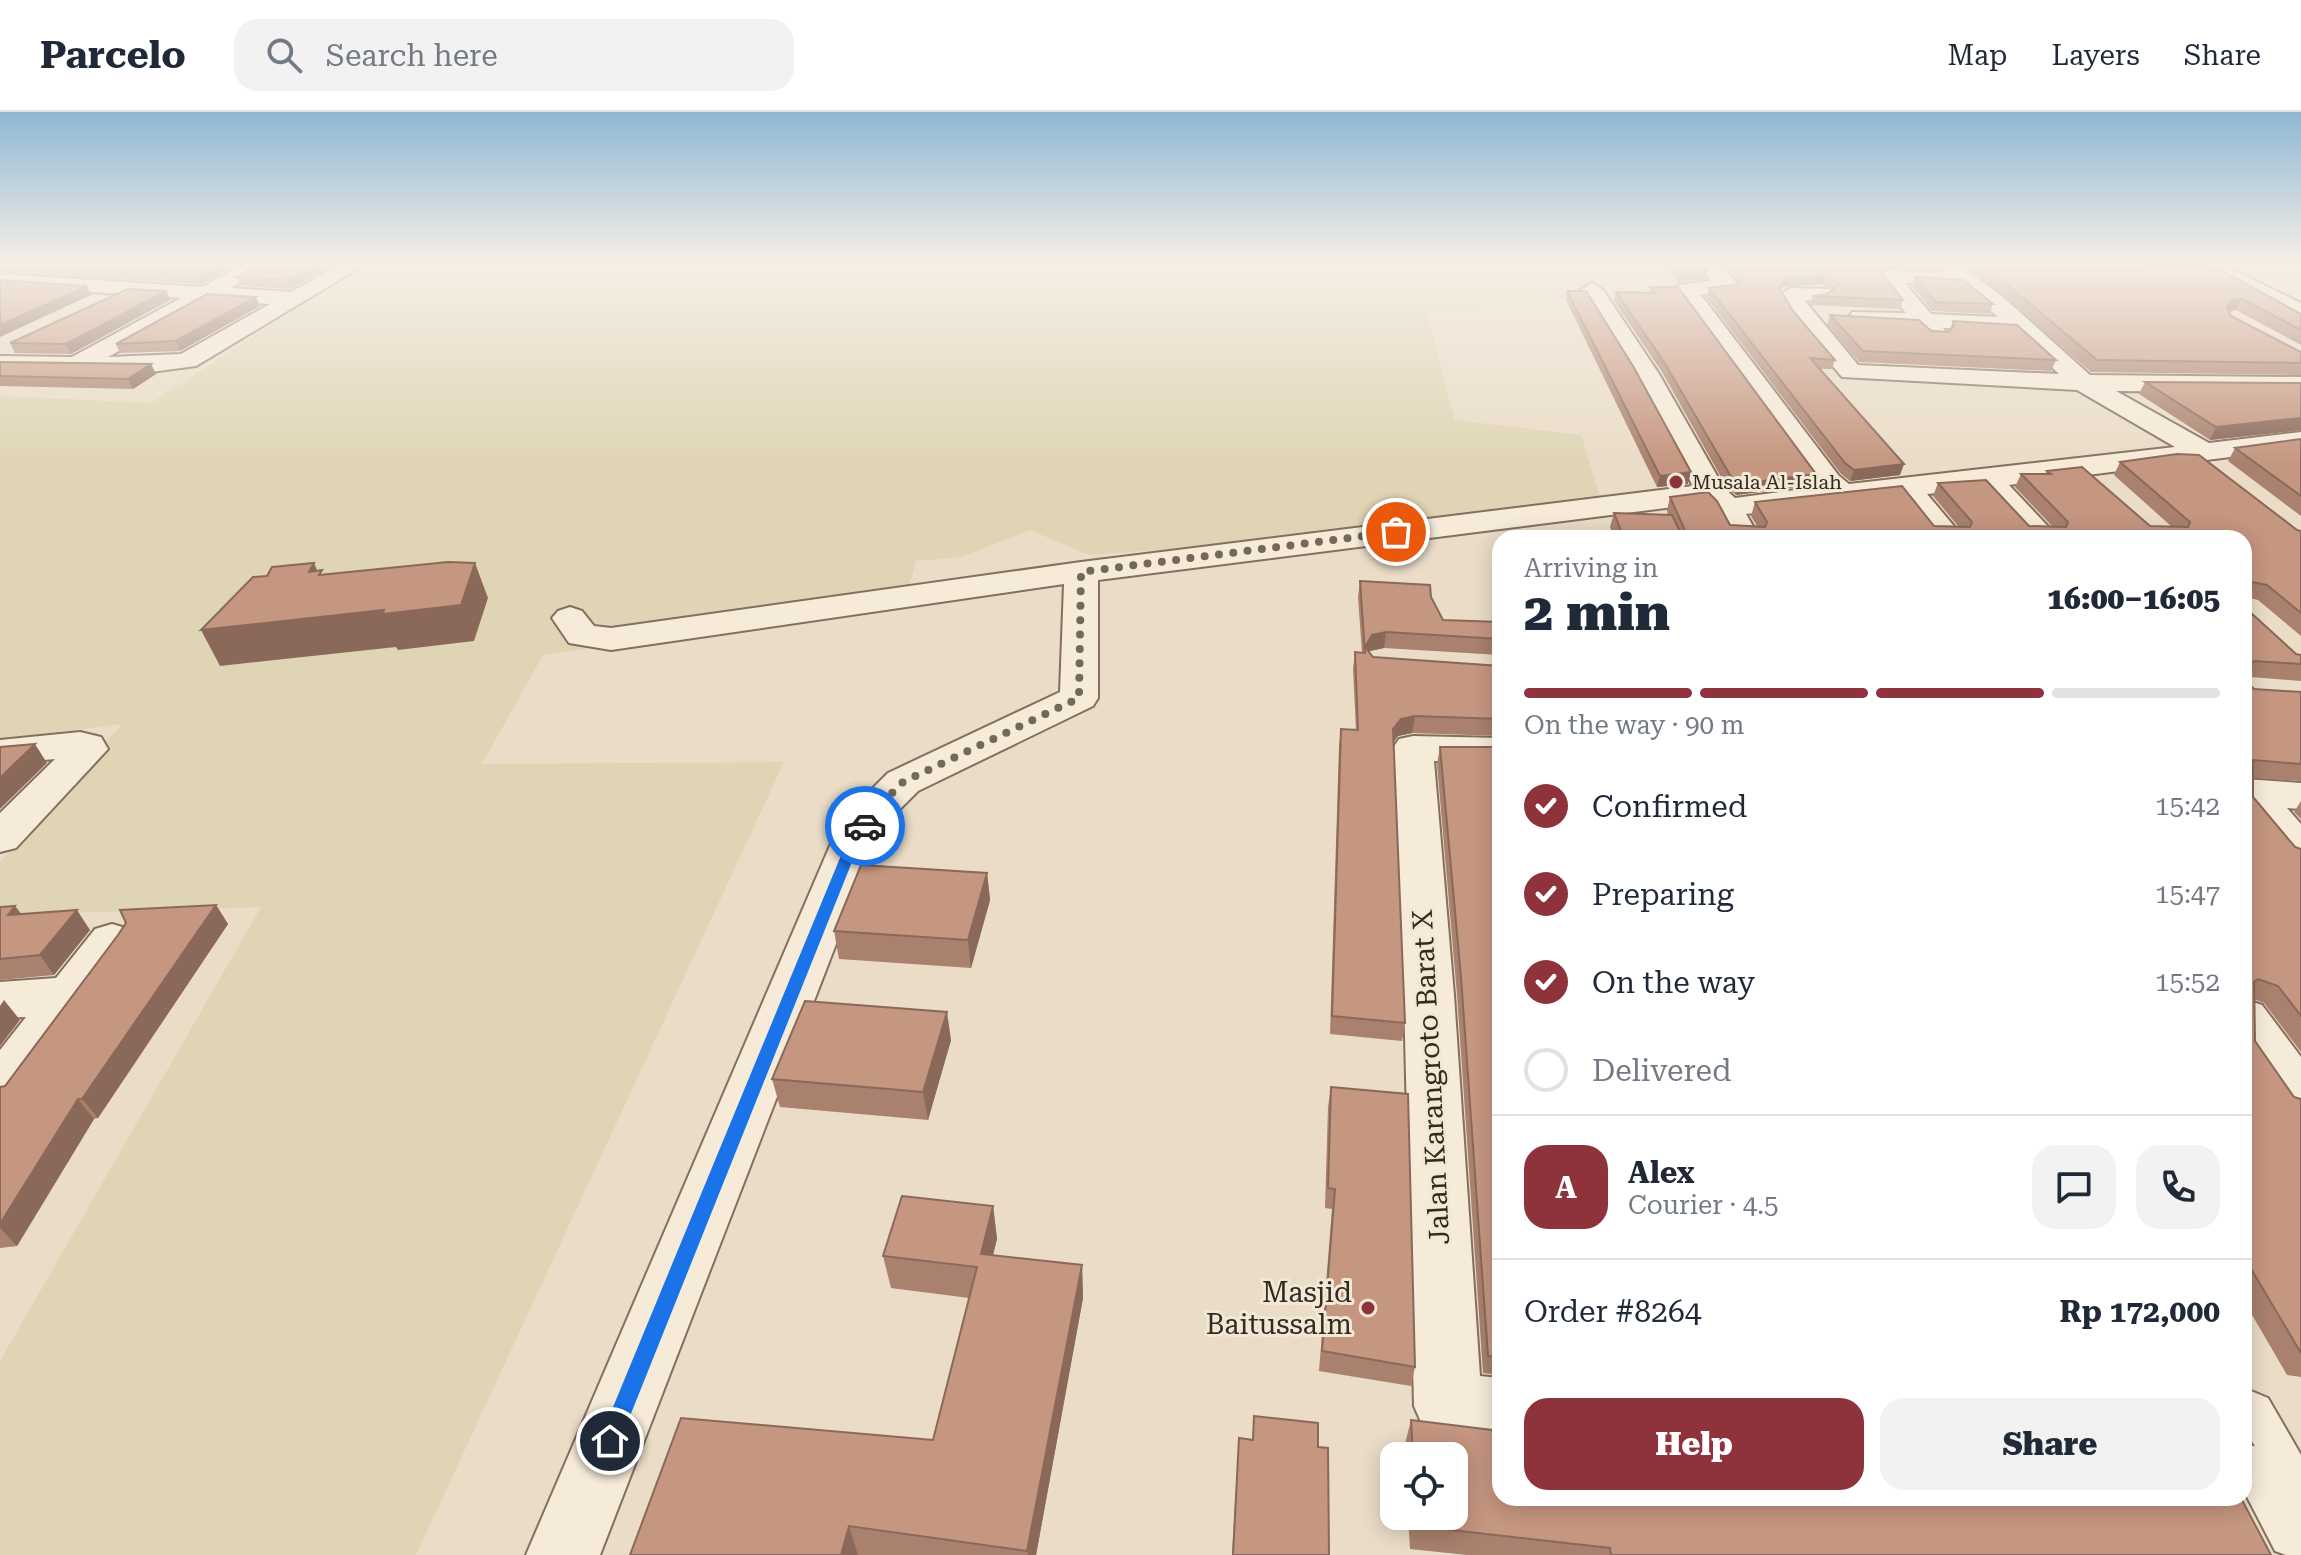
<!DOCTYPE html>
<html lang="en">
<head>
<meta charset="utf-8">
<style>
  :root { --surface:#fff; --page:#f2f2f3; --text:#1f2937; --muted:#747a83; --line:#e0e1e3; --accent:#8e333c }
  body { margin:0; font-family:"Roboto Serif",serif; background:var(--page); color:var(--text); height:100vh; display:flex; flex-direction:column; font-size:30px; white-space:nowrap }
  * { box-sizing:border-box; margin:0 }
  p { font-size:26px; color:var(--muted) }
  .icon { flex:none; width:44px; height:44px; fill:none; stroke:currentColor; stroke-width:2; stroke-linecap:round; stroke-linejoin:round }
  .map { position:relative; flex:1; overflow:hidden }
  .panel { position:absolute; left:1492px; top:418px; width:760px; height:976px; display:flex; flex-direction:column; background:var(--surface); border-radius:24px; box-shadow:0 4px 20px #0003 }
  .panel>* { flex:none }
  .tools { position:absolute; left:1380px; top:1330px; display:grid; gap:16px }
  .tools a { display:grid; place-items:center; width:88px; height:88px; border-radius:16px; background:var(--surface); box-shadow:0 4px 20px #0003; font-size:40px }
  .pin { position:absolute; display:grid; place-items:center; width:68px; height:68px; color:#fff; margin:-34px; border:4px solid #fff; border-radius:50%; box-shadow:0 2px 8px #0007 }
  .courier { position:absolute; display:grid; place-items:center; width:80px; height:80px; margin:-40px; border:6px solid #1a73e8; border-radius:50%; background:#fff; color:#222; box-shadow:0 2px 10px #0007 }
  .overview em { font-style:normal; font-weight:800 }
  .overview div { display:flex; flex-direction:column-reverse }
  .overview { display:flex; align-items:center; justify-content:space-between; height:136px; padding:0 32px }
  h1 { font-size:52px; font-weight:800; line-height:60px }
  .bar { display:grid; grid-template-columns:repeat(4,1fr); gap:12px 8px; align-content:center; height:96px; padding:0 32px }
  .bar i { height:10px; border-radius:6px; background:var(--line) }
  .bar .on { background:var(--accent) }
  .bar p { grid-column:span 4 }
  .line { display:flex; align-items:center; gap:20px; padding:0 32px; border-top:2px solid var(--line) }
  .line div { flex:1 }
  .round { display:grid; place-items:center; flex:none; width:84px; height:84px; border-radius:24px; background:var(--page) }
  ol { padding:0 32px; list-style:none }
  li { display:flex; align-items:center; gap:24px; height:88px }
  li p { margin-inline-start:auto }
  li .icon { padding:8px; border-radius:50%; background:var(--accent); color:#fff; stroke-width:4 }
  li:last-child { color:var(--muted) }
  li i { width:44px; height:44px; border:4px solid var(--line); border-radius:50% }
  .cta { display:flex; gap:16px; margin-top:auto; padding:16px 32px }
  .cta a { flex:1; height:92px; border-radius:24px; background:var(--accent); color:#fff; font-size:32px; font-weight:800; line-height:92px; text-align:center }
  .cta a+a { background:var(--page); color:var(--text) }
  header { display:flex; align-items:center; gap:48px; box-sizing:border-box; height:112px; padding:0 40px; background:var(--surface); border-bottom:2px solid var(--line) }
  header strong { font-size:38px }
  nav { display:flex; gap:44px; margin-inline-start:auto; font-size:28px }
  .search { width:560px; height:72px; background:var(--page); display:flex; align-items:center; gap:20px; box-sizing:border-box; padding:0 28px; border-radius:24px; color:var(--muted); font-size:30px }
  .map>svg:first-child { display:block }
  .farmland { fill:#dfd5b5 }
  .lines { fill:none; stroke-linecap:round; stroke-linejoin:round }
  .minor-casing { stroke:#846f5e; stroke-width:4 }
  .minor { fill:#f6ebd9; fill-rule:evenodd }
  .wall { fill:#a9816e }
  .shaded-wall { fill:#8a695a }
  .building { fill:#c59680; stroke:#8a695a; stroke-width:2 }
  .route { fill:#1a73e8 }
  .done { stroke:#75685a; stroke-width:8; stroke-dasharray:0 14.4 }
  .poi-dot { fill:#8e333c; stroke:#f2e8d6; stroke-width:3 }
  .labels { text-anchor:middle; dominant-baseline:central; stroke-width:6; stroke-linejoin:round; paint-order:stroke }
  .far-poi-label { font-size:20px; fill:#362920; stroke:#f2e8d6; text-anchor:start }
  .near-street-label { font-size:28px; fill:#362920; stroke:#f2e8d6 }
  .near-poi-label { font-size:28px; fill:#362920; stroke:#f2e8d6; text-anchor:end }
</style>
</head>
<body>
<header>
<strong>Parcelo</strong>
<div class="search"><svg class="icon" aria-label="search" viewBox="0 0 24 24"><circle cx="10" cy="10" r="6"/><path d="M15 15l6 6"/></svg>Search here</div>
<nav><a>Map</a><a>Layers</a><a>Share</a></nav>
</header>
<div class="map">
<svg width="2301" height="1443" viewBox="0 0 2301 1443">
  <rect width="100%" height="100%" fill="#eadcc7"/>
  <path class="farmland" d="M368,150H1614L1640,180L1426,200L1455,308L1581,323L1602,392L1242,432L1089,443L1030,418L961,445L916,449L905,490L543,543L482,652L784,650L416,1443H0V1249L261,795L0,803V750L122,612L0,627V284L151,291Z"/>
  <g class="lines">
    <defs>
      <g id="minor">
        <path d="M248,150H273L231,176L291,180L344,150H369L196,254L151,260L0,258V244L72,245L181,186L0,174V162L202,175ZM210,188L270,192L181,242L108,245Z"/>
        <path d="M1694,150H1716L1739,173L1736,178L1701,183L1839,364L1849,372L2175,335L2077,278L1842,265L1793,207L1779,183L1790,176L1831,177L1834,182L1831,187L1805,189L1858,253L2059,262L2013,219L1943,216L1948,223L1944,228C1930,232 1926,226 1917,215L1860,212L1852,210L1849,205L1852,200L1906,201L1877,164L1888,158L1944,161L1934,150H1957L2004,186L2090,263L2301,265V281L2116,279L2209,331L2301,320V336L2009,373L2059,426H2025L1980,377L1927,382L1964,426H1931L1898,385L1746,402L1760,426H1728L1715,401L1705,391L1098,468V586L1093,594L918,679L897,700L875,731L600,1443H526L832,729L867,682L888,661L1060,580L1064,472L611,538L569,531L552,506L558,499L570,495L582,499L594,514L611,516L1081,450L1693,374L1633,262L1581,178L1592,171L1603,178L1659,262L1724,376L1735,386L1818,375L1675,178L1678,173L1711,169ZM1905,171L1961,174L1998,205L1931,202Z"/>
        <path d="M2191,150H2217L2301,191V207L2194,154Z"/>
        <path d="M80,620L101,625L108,637L16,736L0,740V701L55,647L0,652V628Z"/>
        <path d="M1413,624L1500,626V650L1434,649L1454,883L1480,1264L1500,1266V1332L1448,1327L1424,1317L1414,1294L1404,883L1393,636L1399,627Z"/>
        <path d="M2244,667L2301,671V697L2287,696L2301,712V754L2285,750L2244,700Z"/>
        <path d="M112,812L129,817L136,829L129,841L19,992L0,998V938L26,905L0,906V870L56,866L95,817Z"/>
        <path d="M2244,887L2262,893L2301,945V1008L2282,1001L2244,946Z"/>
        <path d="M2244,1276L2268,1286L2301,1343V1443H2286L2275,1439L2244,1379Z"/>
      </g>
    </defs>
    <use href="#minor" class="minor-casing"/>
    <use href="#minor" class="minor"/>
  </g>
  <g class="wall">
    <path d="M0,150H242L201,172L0,160Z"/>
    <path d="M261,150H338L290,177L241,174L237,165Z"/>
    <path d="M1661,150H1700L1705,167L1678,170Z"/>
    <path d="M1719,150H1938L1935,158L1881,157L1879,159L1903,188L1900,197L1810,193L1813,184L1827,182L1832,178L1823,172L1782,175L1780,178L1793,199L1835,248L1832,257H1820L1900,363L1850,369L1841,362L1706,185L1709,176L1739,172L1740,170Z"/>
    <path d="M1979,150L2213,154L2301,202V233L2236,198L2229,200L2231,204L2301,240V263L2091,260L1975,160Z"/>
    <path d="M1915,165L1993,192L1989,202L1932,199L1912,174Z"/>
    <path d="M1650,175L1816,362L1813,373L1736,383L1726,374L1662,260L1614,189L1616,180L1649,181Z"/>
    <path d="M166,179L170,188L71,242L15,241L10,231Z"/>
    <path d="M1567,179L1688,372L1657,375L1566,188Z"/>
    <path d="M260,194L180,239L120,241L116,232Z"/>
    <path d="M1830,203L1949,220L1953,209L2056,248L2051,259L1859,250L1827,213Z"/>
    <path d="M0,250L156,262L133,277L0,274Z"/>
    <path d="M2145,270L2301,271V318L2210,328L2139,282Z"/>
    <path d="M2301,327V404L2228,349L2235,336Z"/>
    <path d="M2120,350L2301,419V524L2258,488L2250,486V500L2296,542L2301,543V569L2251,565V574L2254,577L2301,580V669L2253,666V685L2295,735L2301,737V940L2264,891L2254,887L2255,929L2294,985L2301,987V1265L2287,1263L2244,1189V426H1614L1610,415L1614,401L1668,403L1667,399L1670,385L1730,413L1757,414L1751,404L1755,390L1934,414H1958L1933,384L1938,371L2029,414H2052L2015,375L2021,362H2045L2047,359L2150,414H2171L2114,363Z"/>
    <path d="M1360,469L1431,485L1443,508L1500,510V543L1384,536L1370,539L1369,541L1373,545L1500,554V624L1412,621L1398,624L1393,631L1405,911L1402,929L1330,922L1339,634L1341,617L1356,618L1353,557L1355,540L1362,541L1358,485Z"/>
    <path d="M1440,635H1500V1263L1483,1261L1457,883L1437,652Z"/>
    <path d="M2301,689V707L2294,700Z"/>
    <path d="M987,761L990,788L971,856L839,847L834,819Z"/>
    <path d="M216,793L228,812L98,1006L94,1007L17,1134L0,1136V975L5,974Z"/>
    <path d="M0,795L21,802L90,818L54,863L0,868Z"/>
    <path d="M951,928L928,1008L780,995L772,967Z"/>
    <path d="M1331,975L1415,1255L1411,1274L1319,1259L1332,1097L1325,1096L1328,995Z"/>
    <path d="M993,1094L997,1127L993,1143L1082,1153L1083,1186L1036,1443H630L933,1328L969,1186L891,1176L883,1144Z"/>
    <path d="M1254,1304L1318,1335L1329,1443H1232L1239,1326L1252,1328Z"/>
    <path d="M1411,1308L2271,1443H1467L1410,1437L1408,1404H1454V1344H1405V1332Z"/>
    <path d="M2244,1316L2253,1333L2244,1342Z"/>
  </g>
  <g class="shaded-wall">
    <path d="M222,150H242L201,172L197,163Z"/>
    <path d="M319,150H338L290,177L287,168Z"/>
    <path d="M1882,150H1883L1881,157L1875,162L1878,153Z"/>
    <path d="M1707,158L1705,167L1678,170L1680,161Z"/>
    <path d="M1826,163L1823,172L1782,175L1776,185L1779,176L1784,166Z"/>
    <path d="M87,174L91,183L0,225V213Z"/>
    <path d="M166,179L170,188L71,242L66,232Z"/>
    <path d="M256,185L260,194L180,239L176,229Z"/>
    <path d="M2242,187L2236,198L2226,200L2227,195L2232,189Z"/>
    <path d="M151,252L156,262L133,277L128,267Z"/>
    <path d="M2301,306V318L2210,328L2216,315Z"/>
    <path d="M1904,352L1900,363L1850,369L1854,358Z"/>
    <path d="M1691,360L1688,372L1657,375L1660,364Z"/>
    <path d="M1816,362L1813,373L1736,383L1739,372Z"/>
    <path d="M314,451L329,486L309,460Z"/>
    <path d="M475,451L488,486L474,529L398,538L396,535L220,554L201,518Z"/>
    <path d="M1386,520L1384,536L1370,539L1363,552L1365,535L1372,523Z"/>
    <path d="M1415,604L1412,621L1398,624L1390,634L1393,617L1401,607Z"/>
    <path d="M35,632L47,651L0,697V666Z"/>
    <path d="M987,761L990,788L971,856L968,828Z"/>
    <path d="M216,793L228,812L98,1006L82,987Z"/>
    <path d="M15,794L30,813L8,803Z"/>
    <path d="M77,798L90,818L54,863L40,843Z"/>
    <path d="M4,888L20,908L0,934V894Z"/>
    <path d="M947,900L951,928L928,1008L923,980Z"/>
    <path d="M78,987L94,1007L17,1134L0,1116V1112Z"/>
    <path d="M993,1094L997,1127L985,1174L981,1142Z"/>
    <path d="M1082,1153L1083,1186L1036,1443H1028L1027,1439Z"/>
    <path d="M849,1414L858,1443H841Z"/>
  </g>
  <g class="building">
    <path d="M0,150H222L197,163L0,152Z"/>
    <path d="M261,150H319L287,168L237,165Z"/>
    <path d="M1670,150H1700L1707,158L1680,161Z"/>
    <path d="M1731,150H1882L1878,153V157L1903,188L1813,184L1827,182L1840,172L1826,163L1784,166L1779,176L1793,199L1835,248L1810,246L1904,352L1854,358L1845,351L1709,176L1739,172L1744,162Z"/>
    <path d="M1980,150L2213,154L2301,202V218L2242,187L2232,189L2227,195L2231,204L2301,240V251L2097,248Z"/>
    <path d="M1915,165L1963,168L1993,192L1936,190Z"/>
    <path d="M0,168L87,174L0,213Z"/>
    <path d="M1650,175H1678L1816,362L1739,372L1730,363L1664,250L1616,180L1655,181Z"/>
    <path d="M128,177L166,179L66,232L10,231Z"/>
    <path d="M1567,179H1586L1633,254L1691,360L1660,364Z"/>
    <path d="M207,182L256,185L176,229L116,232Z"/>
    <path d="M1830,203L1919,208L1931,219L1949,220L1954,214L1953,209L2017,213L2056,248L1863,239Z"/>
    <path d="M0,250L151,252L128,267L0,264Z"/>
    <path d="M2145,270L2301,271V306L2216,315Z"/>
    <path d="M2301,327V384L2235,336Z"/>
    <path d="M2177,342L2199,343L2297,418L2301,419V501L2267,473L2251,470L2250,500L2296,542L2301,543V552L2254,549L2251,552V574L2254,577L2301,580V652L2253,648V685L2295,735L2301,737V904L2278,874L2258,867L2254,870L2255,929L2294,985L2301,987V1241L2244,1145V426H1854L1736,420L1739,424L1687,423L1670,385L1708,380L1717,389L1730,413L1765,415L1767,410L1755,390L1902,374L1934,414L1970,415L1972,410L1938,371L1986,368L2029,414L2066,415L2068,410L2021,362H2051L2047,359L2082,355L2150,414L2188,415L2190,410L2120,350Z"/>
    <path d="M1614,401L1672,403L1683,426H1624Z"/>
    <path d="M448,450L475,451L461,493L383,502L384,498L201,518L253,465L267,464L272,455L314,451L309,460L322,458L319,463Z"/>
    <path d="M1360,469L1430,473L1431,485L1443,508L1500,510V527L1386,520L1372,523L1365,535L1373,545L1500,554V607L1415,604L1401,607L1393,617L1405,911L1332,904L1341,617L1358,618L1355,540L1365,541Z"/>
    <path d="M35,632L0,666V635Z"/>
    <path d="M1440,635H1500V1245L1488,1244L1461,865Z"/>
    <path d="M861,753L987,761L968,828L834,819Z"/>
    <path d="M216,793L82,987H78L0,1112V975L5,974L118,823L126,811L120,798Z"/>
    <path d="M15,794L8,803L77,798L40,843L0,847V795Z"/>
    <path d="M805,889L947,900L923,980L772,967Z"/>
    <path d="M1331,975L1408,982L1415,1255L1322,1239L1335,1077L1328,1076Z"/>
    <path d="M902,1084L993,1094L981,1142L1082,1153L1027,1439L849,1414L841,1443H630L681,1306L933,1328L977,1155L883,1144Z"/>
    <path d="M1254,1304L1318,1311V1335L1328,1336L1329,1443H1233L1239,1326L1253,1328Z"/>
    <path d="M1411,1308L1500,1319V1386H2241L2271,1443H1611L1610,1436L1416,1414V1404H1454V1344H1413Z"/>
    <path d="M2244,1316L2253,1333L2244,1332Z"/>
  </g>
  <linearGradient id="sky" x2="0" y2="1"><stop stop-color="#8eb8d4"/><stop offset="0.43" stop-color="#f6efe6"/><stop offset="1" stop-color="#f6efe6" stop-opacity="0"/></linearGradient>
  <rect width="2301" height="352" fill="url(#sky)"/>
  <path class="route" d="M860,711L871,714L860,730L620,1329L617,1336L610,1339L602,1336L599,1329L847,729Z"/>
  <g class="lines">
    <path class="done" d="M865,714L882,691L903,670L1079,586L1081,460L1396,420"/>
  </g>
  <g class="poi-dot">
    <circle cx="1676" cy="370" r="8"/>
    <circle cx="1368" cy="1196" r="8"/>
  </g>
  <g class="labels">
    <g class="far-poi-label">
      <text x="1692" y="370">Musala Al-Islah</text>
    </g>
    <g class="near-street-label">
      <text transform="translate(1431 965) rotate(-93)">Jalan Karangroto Barat X</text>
    </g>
    <g class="near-poi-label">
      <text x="1352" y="1180">Masjid<tspan x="1352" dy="32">Baitussalm</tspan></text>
    </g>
  </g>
</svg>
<div class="tools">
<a><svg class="icon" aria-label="locate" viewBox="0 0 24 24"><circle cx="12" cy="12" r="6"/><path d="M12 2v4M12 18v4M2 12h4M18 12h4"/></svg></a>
</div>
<div class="pin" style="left:1396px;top:420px;background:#ea580c"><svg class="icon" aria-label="bag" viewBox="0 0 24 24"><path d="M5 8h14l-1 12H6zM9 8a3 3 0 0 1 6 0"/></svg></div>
<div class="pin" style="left:610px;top:1329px;background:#1f2937"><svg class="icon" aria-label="home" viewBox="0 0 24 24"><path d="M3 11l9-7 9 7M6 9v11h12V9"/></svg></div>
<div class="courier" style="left:865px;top:714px"><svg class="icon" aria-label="car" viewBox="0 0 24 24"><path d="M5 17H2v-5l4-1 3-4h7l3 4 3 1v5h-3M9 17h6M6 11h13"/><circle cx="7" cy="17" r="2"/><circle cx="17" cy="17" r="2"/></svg></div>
<section class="panel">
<div class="overview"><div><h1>2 min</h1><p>Arriving in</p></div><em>16:00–16:05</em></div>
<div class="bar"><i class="on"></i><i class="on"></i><i class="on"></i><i></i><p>On the way · 90 m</p></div>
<ol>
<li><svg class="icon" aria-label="check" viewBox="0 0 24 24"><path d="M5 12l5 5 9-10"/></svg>Confirmed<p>15:42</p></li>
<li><svg class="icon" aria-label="check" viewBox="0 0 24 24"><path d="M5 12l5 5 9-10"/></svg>Preparing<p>15:47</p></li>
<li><svg class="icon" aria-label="check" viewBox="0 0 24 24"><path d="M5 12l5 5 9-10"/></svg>On the way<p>15:52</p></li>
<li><i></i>Delivered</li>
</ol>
<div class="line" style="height:144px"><b class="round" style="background:var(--accent);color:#fff">A</b><div><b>Alex</b><p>Courier · 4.5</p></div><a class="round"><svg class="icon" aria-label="chat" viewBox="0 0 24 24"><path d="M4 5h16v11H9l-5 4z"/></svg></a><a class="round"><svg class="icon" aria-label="phone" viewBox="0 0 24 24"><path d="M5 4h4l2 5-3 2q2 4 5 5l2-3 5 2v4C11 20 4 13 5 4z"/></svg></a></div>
<div class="line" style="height:104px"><div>Order #8264</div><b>Rp 172,000</b></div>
<div class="cta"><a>Help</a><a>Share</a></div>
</section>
</div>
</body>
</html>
